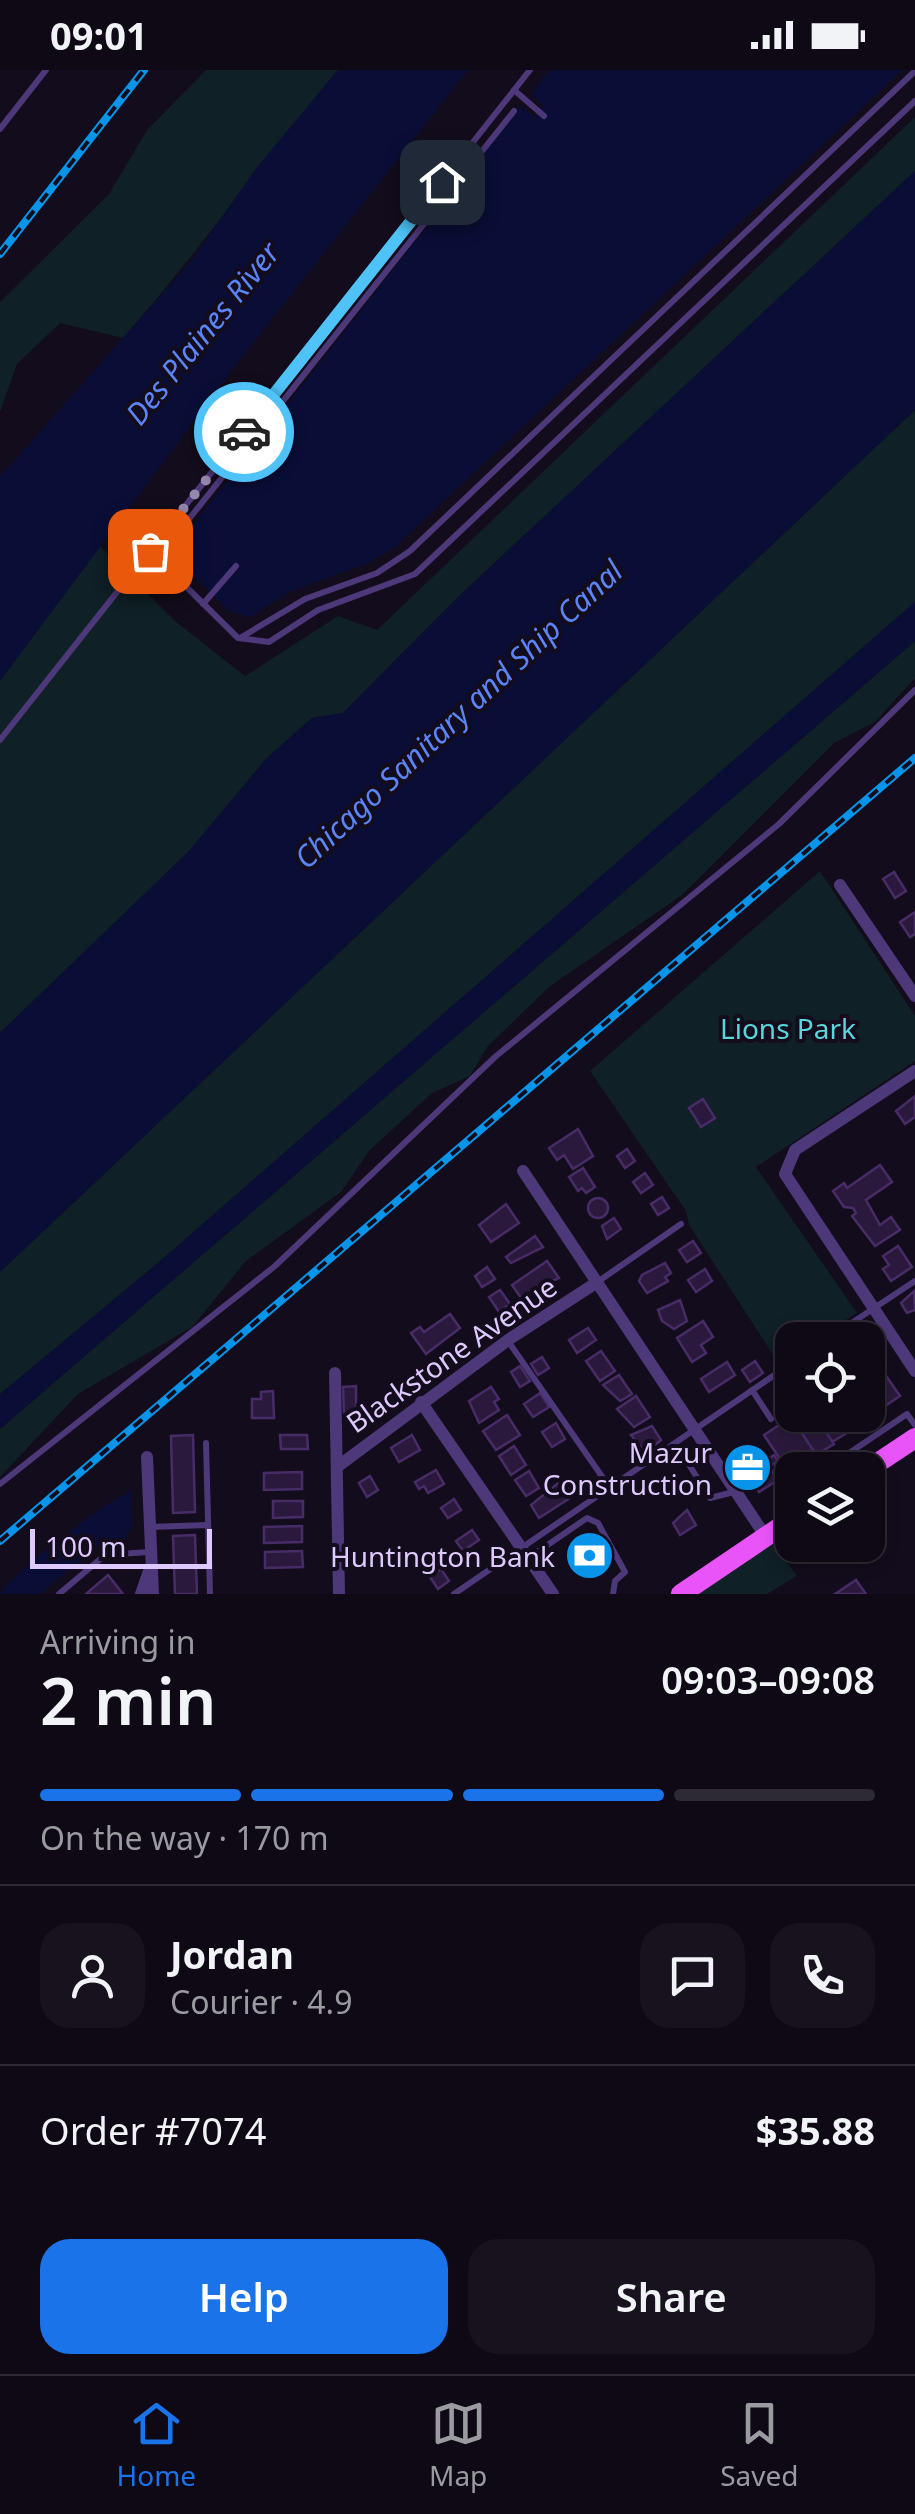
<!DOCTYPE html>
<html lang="en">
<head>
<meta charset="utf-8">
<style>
  :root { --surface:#0e0915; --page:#17121e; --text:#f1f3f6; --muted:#9b9aa0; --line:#2e2a34; --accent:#1a73e8 }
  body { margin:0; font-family:"Noto Sans",sans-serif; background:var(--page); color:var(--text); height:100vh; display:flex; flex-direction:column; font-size:38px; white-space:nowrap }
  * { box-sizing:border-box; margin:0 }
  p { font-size:32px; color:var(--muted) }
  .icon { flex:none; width:55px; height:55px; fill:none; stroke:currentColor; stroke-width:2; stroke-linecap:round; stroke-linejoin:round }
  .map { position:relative; height:1524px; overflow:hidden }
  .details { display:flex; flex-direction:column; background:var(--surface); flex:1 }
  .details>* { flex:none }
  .fabs { position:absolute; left:775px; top:1252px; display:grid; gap:20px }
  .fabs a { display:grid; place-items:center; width:110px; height:110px; border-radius:20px; background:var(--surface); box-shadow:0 5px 15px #0003,0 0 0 2px var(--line); font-size:50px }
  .scale { position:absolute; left:30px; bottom:25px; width:182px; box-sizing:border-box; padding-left:10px; border:5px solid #ddc9fd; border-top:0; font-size:28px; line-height:35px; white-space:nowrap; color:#ddc9fd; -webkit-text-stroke:8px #130c1c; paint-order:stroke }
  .pin { position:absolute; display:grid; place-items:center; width:85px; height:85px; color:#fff; margin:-42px; border-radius:20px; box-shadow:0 5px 15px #0006 }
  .courier { position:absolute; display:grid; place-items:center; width:100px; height:100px; margin:-50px; border:8px solid #4fc3f7; border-radius:50%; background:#fff; color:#222; box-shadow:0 2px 12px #0007 }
  .overview em { font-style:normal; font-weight:600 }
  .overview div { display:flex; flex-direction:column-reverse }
  .overview { display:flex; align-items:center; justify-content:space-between; height:170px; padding:0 40px }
  h1 { font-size:65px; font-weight:600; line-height:75px }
  .bar { display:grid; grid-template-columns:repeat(4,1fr); gap:15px 10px; align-content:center; height:120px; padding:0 40px }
  .bar i { height:12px; border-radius:8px; background:var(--line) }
  .bar .on { background:var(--accent) }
  .bar p { grid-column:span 4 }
  .line { display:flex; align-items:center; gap:25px; padding:0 40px; border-top:2px solid var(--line) }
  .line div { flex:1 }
  .round { display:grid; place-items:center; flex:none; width:105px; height:105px; border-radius:30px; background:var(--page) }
  .cta { display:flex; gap:20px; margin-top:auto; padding:20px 40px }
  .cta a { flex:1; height:115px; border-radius:30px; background:var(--accent); color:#fff; font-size:40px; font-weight:600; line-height:115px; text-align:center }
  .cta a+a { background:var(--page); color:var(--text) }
  .status { display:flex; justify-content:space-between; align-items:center; height:70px; padding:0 50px; background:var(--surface); direction:ltr }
  .status svg { height:28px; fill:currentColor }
  .menu { display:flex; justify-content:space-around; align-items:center; height:140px; border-top:2px solid var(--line); background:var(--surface); font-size:28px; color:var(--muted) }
  .menu a { display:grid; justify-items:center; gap:5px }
  .menu .on { color:var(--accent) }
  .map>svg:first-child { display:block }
  .green { fill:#0f2026 }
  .water { fill:#0a0e37 }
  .building { fill:#2a193c; stroke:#482c67; stroke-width:2.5 }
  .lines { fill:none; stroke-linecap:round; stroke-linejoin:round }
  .service { stroke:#4d3879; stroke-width:6 }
  .minor { stroke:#4d3879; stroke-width:12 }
  .primary { stroke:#e954f9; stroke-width:20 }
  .rail-casing { stroke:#0895e9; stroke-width:8 }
  .rail { stroke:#130c1c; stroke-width:4; stroke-dasharray:11; stroke-linecap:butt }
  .done { stroke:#9687ae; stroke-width:10; stroke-dasharray:0 18 }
  .route { stroke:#4fc3f7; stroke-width:12 }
  .labels { text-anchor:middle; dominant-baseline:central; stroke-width:8; stroke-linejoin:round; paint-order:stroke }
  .park-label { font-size:28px; fill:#59d6d9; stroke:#130c1c }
  .street-label { font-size:28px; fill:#ddc9fd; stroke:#130c1c }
  .poi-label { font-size:28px; fill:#ddc9fd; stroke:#130c1c; text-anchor:end }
  .water-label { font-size:30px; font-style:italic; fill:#5b84f9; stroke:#130c1c }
</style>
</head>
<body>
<div class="status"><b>09:01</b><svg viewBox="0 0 49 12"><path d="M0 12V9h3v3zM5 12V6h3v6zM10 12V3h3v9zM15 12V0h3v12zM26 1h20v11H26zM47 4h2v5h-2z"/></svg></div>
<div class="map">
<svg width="915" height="1524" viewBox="0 0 915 1524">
  <rect width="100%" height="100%" fill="#130c1c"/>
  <g class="green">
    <path d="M206,0H338C264,88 199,182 123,268L60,253L17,294L0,342V232L109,124L147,60Z"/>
    <path d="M915,47V101L459,526L343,643L312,648L267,688L188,782L0,963V611L99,475L175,551L245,606L338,546L377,560Z"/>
    <path d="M915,340V532L158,1193L0,1324V1202Z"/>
    <path d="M915,571V608L875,652L834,673L682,825L549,917L488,976L470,1006L432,1023L369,1081L341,1122L246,1191L192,1257L78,1324L0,1407V1359Z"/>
    <path d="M820,801L915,946V991L756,1097L857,1243L815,1270H792V1285L779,1294L689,1155L686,1141L590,1001Z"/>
    <path d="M770,1469L797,1506L767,1524H688Z"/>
  </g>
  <g class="water">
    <path d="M338,0H468L235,296L0,611V407L191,191L257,97Z"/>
    <path d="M550,0H902L395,477L368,493L289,522L250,547L229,541L179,491L178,474L521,36L534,47L544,36L531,24Z"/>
    <path d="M915,101V340L0,1202V963L188,782L267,688L312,648L343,643L459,526Z"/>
    <path d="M915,532V571L0,1359V1324L158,1193Z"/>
    <path d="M131,1421L132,1457L125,1468L105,1469L40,1524H0C14,1501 105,1432 131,1421Z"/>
  </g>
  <g class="building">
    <path d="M894,802L906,821L895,828L883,809Z"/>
    <path d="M915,842V864L910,867L900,852Z"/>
    <path d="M915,1026V1047L905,1054L896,1041Z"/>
    <path d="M703,1029L715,1048L701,1057L689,1038Z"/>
    <path d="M578,1059L593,1086L573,1099L564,1085L557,1090L549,1078Z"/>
    <path d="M627,1079L635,1091L625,1098L617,1086Z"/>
    <path d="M880,1095L892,1112L866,1130L880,1155L891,1147L900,1160L875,1176L852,1146L856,1143L853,1138L844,1137L833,1121L844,1113L847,1118Z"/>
    <path d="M583,1098L595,1117L586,1123L582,1118L578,1121L569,1107Z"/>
    <path d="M645,1103L653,1115L641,1123L633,1112Z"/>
    <path d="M662,1127L669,1138L658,1145L651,1134Z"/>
    <circle cx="598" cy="1138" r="10"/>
    <path d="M506,1134L519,1153L491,1172L479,1155Z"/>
    <path d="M614,1148L621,1159L607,1169L602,1156Z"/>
    <path d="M535,1166L543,1177L511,1193L506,1187Z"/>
    <path d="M693,1171L701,1183L687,1192L679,1180Z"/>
    <path d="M898,1176L912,1197L891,1211L883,1199L889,1195L883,1186Z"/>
    <path d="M547,1191L559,1208L531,1221L534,1225L524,1232L512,1215Z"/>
    <path d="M665,1193L671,1203L665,1207L668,1211L647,1223L639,1211L642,1205Z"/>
    <path d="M487,1197L495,1209L482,1217L475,1206Z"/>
    <path d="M705,1199L712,1211L696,1222L688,1210Z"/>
    <path d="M500,1220L510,1234L499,1242L489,1227Z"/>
    <path d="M914,1221L915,1240L907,1243L901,1233Z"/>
    <path d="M680,1230L687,1251L674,1259L662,1251L658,1240Z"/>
    <path d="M450,1244L460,1258L426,1284L411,1263L420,1257L424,1262Z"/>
    <path d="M703,1251L713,1267L701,1275L706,1283L692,1292L677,1268Z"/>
    <path d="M588,1258L596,1270L577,1283L569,1270Z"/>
    <path d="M601,1281L615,1301L600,1311L586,1291Z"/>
    <path d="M542,1287L549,1298L538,1305L531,1294Z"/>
    <path d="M755,1291L763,1303L750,1312L742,1300Z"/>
    <path d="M727,1292L735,1305L709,1322L701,1309Z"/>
    <path d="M520,1296L530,1311L520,1317L511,1302Z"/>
    <path d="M882,1300L900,1326L885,1336L868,1309Z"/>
    <path d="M619,1305L632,1324L620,1331L603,1315Z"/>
    <path d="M356,1316V1343H344L343,1317Z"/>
    <path d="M491,1317L499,1329L494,1332L499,1340L479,1353L469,1331Z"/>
    <path d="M273,1321L274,1348H252V1329H261V1322Z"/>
    <path d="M540,1323L549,1337L533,1347L524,1334Z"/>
    <path d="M636,1326L650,1347L634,1357L617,1339Z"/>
    <path d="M507,1345L520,1365L496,1380L483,1361Z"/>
    <path d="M814,1345H832L845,1364L832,1372Z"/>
    <path d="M814,1345L834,1374L816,1385L797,1356Z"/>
    <path d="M832,1345H848L856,1357L845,1364Z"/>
    <path d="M791,1347L815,1383L788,1401L764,1365Z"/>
    <path d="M556,1353L565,1369L552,1377L542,1362Z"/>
    <path d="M652,1356L661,1370L646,1383L631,1365Z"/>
    <path d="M193,1365L195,1442L173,1443L171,1366Z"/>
    <path d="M280,1365H307L308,1379H281Z"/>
    <path d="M412,1365L420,1380L399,1392L391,1378Z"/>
    <path d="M754,1375L765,1391L774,1385L778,1391L769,1397L778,1410L759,1422L736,1386Z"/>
    <path d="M514,1376L526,1395L511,1405L499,1386Z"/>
    <path d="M436,1400L444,1414L428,1423L424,1416L419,1419L415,1412Z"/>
    <path d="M529,1401L539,1418L526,1426L515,1410Z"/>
    <path d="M302,1402V1419L264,1420V1403Z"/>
    <path d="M370,1406L378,1420L367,1427L359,1413Z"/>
    <path d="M562,1410L573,1426L539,1448L531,1435Z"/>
    <path d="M454,1429L461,1440L448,1448L441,1438Z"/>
    <path d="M273,1431H303V1447L273,1448Z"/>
    <path d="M687,1440L696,1455L680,1465L673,1453Z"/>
    <path d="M302,1456V1472L264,1473V1457Z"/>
    <path d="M472,1460L479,1470L463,1481L456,1471Z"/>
    <path d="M195,1465L197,1524H175L173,1466Z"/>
    <path d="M595,1469L607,1488L584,1503L572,1484Z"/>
    <path d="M302,1481L303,1497L265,1498V1482Z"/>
    <path d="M441,1499L449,1511L438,1519L430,1507Z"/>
    <path d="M108,1505L123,1524H86Z"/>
    <path d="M856,1510L866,1524H835Z"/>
  </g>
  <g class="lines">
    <g class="service">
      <path d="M514,20L544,46"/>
      <path d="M0,59L46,0"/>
      <path d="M238,387L252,399"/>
      <path d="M150,481L238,568L269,572L318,540L415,504L915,31"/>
      <path d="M178,508L171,475L181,459L514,41"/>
      <path d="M203,534L236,496"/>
      <path d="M240,568L305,529L377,503L410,481L915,1"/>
      <path d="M0,670L530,0"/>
      <path d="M596,1213L681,1154"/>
      <path d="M826,1270L915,1211"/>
      <path d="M508,1271L610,1418"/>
      <path d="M752,1320L771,1349"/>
      <path d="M206,1373L210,1524"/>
      <path d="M705,1377L686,1390L710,1428L734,1422"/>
      <path d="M824,1400L907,1344L915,1355"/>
      <path d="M0,1414L275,1196L495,987L779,754L915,620"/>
      <path d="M792,1422V1427"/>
      <path d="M149,1457L208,1455"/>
      <path d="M530,1487L587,1448L598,1453L625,1502L615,1511L613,1524"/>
      <path d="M59,1524L105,1485L149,1482"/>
      <path d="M454,1524L792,1293"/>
    </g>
    <g class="minor">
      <path d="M840,815L915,926"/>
      <path d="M915,1001L795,1080L785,1104L915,1301"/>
      <path d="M523,1101L766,1467"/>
      <path d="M335,1303L339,1524"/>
      <path d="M421,1332L553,1524"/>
      <path d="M147,1387L153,1524"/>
      <path d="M337,1397L508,1270L596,1213"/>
      <path d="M141,1524L149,1501"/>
    </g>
    <g class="primary">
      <path d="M867,1400L915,1368"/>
      <path d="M681,1524L792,1449"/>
    </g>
    <defs>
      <g id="rail">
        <path d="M0,184L144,0"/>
        <path d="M0,1471L915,688"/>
      </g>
    </defs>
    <use href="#rail" class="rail-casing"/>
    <use href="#rail" class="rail"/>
  </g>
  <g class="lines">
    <path class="done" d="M150,481L244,362"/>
    <path class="route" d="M244,362L442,112"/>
  </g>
  <defs>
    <symbol id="office-disc" viewBox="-11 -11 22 22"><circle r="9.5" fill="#0895e9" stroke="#130c1c"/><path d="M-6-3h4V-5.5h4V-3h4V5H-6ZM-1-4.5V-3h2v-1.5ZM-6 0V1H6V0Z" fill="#fff"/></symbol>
    <symbol id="bank-disc" viewBox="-11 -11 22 22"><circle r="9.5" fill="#0895e9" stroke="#130c1c"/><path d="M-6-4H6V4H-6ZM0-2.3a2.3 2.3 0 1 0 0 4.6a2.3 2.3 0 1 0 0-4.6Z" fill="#fff"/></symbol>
  </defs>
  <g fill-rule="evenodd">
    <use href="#office-disc" x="720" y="1370" width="55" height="55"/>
    <use href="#bank-disc" x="562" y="1458" width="55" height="55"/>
  </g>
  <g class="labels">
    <g class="park-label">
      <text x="788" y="958">Lions Park</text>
    </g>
    <g class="street-label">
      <text transform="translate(451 1284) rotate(-35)">Blackstone Avenue</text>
    </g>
    <g class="poi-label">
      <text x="712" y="1382">Mazur<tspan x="712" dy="32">Construction</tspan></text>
      <text x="555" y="1486">Huntington Bank</text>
    </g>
    <g class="water-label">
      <text transform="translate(202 263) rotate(-51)">Des Plaines River</text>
      <text transform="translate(458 644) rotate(-43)">Chicago Sanitary and Ship Canal</text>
    </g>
  </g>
</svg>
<div class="fabs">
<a><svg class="icon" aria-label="locate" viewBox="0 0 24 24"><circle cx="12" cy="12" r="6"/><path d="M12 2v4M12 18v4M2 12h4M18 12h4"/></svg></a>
<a><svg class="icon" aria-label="layers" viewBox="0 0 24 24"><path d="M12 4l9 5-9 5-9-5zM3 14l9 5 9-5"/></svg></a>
</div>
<div class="scale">100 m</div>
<div class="pin" style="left:150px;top:481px;background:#ea580c"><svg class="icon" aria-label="bag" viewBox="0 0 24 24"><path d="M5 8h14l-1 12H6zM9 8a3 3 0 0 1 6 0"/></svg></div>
<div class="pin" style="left:442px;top:112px;background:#1f2937"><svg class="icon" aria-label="home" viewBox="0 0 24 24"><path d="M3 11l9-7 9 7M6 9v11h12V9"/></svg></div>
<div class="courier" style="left:244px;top:362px"><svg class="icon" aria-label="car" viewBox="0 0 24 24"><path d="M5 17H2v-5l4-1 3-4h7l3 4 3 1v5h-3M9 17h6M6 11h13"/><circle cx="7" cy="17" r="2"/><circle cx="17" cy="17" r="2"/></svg></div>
</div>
<section class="details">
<div class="overview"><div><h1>2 min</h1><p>Arriving in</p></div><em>09:03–09:08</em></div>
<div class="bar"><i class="on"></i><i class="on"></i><i class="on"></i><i></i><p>On the way · 170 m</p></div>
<div class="line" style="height:180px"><a class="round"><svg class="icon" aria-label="person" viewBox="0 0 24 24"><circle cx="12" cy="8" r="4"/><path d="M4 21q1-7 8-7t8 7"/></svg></a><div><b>Jordan</b><p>Courier · 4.9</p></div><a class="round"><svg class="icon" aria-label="chat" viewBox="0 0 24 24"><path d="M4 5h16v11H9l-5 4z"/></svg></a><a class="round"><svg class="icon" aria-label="phone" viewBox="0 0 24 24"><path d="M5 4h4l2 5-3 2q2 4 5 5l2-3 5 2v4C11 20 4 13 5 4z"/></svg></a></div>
<div class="line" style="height:130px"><div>Order #7074</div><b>$35.88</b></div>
<div class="cta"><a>Help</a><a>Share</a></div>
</section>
<nav class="menu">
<a class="on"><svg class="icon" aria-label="home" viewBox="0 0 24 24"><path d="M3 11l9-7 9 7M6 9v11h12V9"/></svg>Home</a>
<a><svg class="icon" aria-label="map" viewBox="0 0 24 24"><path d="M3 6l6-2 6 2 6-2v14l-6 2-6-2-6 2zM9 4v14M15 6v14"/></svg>Map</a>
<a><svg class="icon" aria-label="saved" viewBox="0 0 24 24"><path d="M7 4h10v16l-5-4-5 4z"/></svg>Saved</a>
</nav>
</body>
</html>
